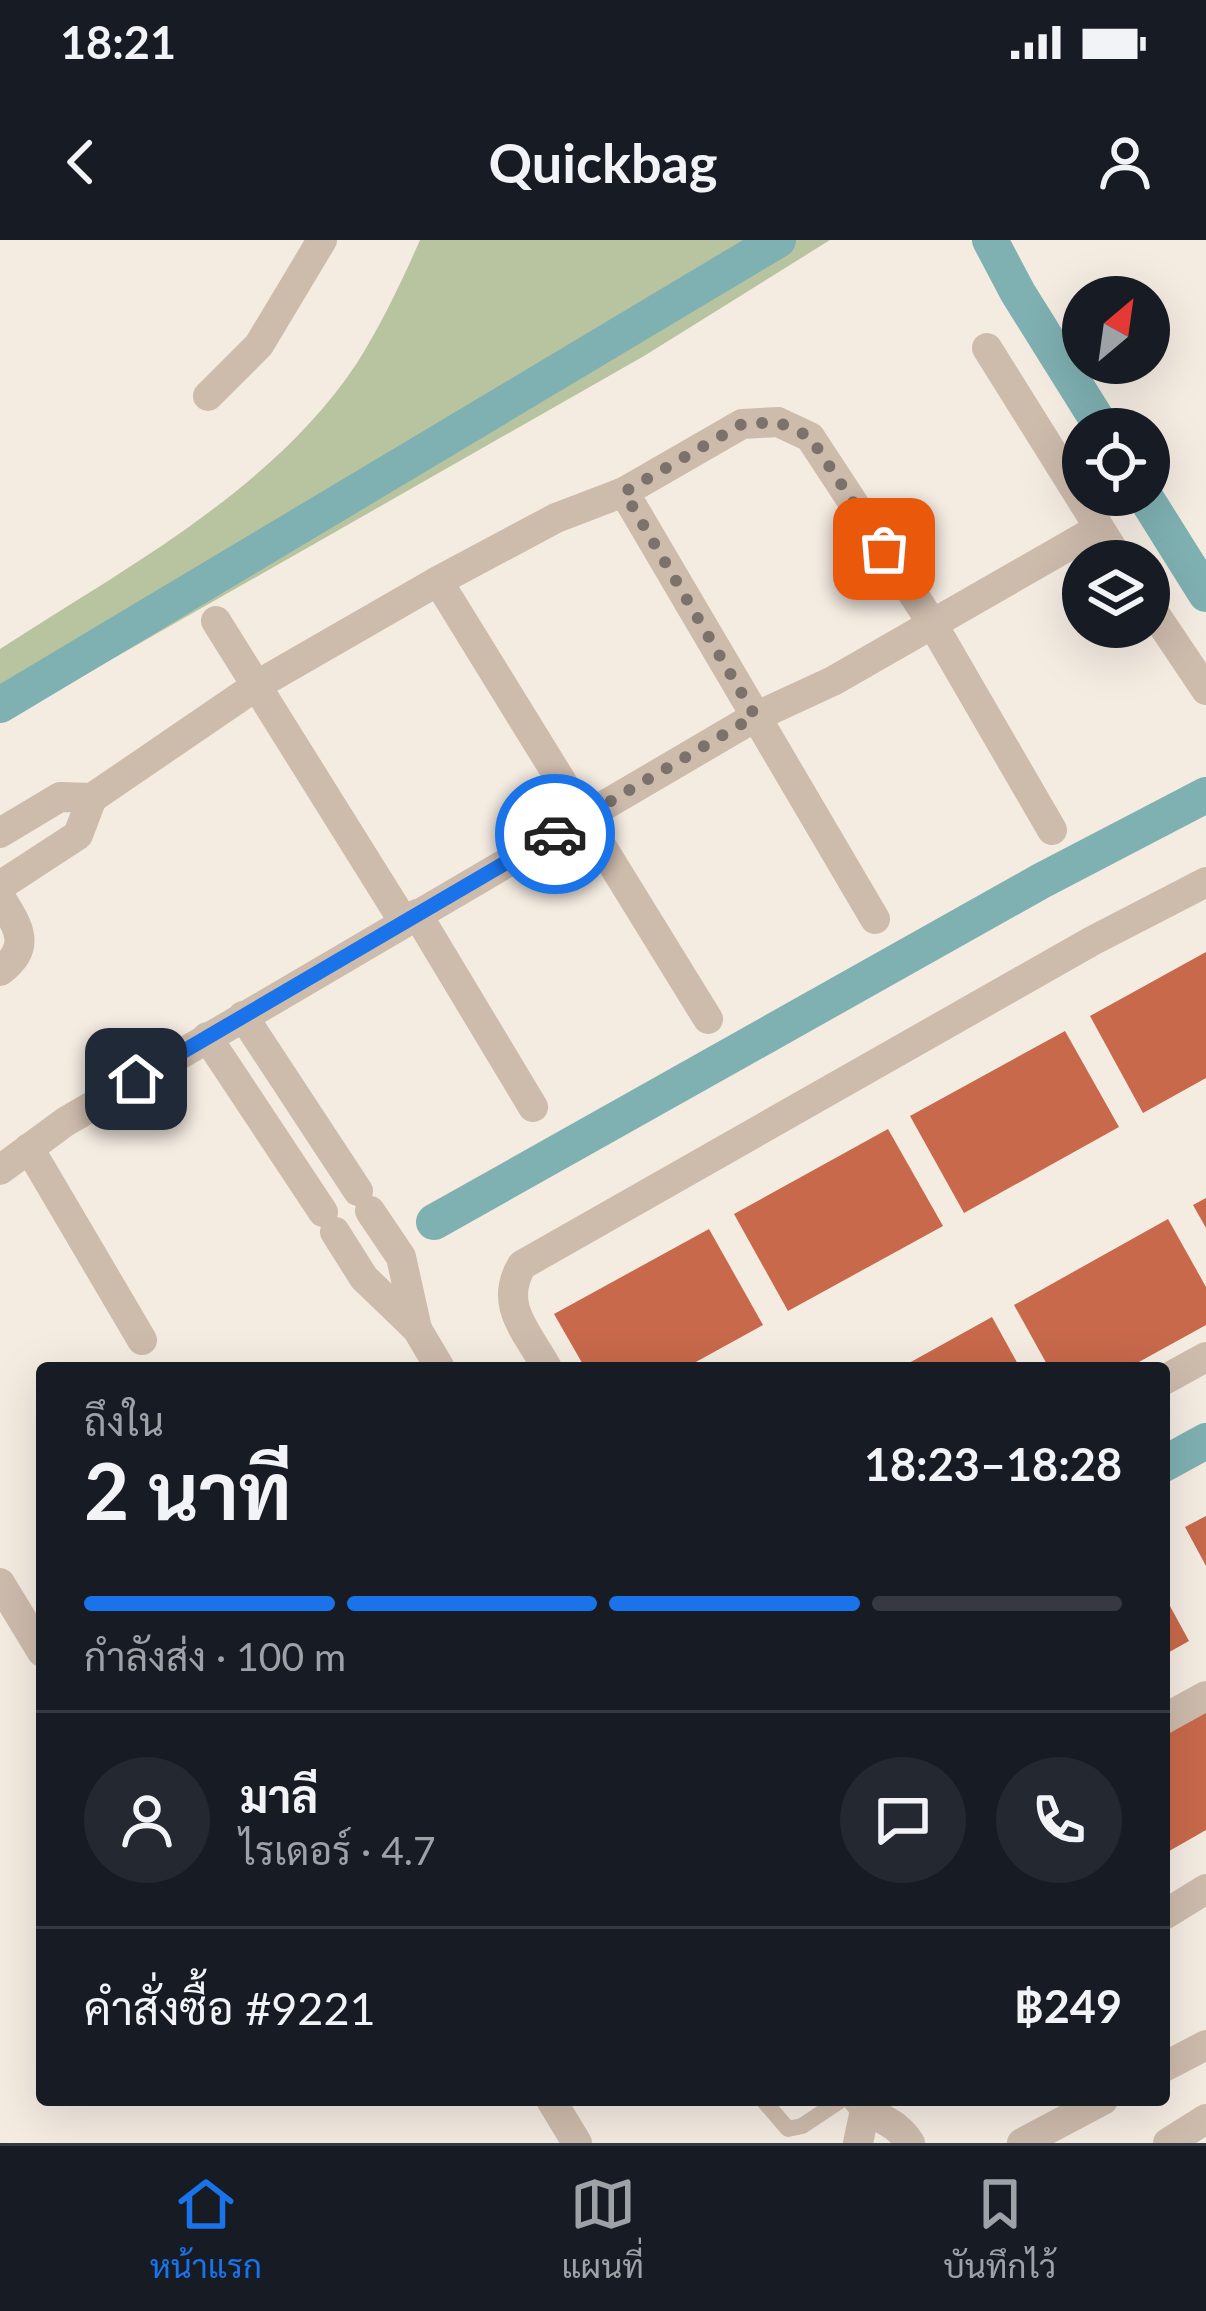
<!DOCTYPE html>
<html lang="th">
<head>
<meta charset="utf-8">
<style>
  :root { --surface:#171b24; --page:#242831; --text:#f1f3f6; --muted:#9ea1a6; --line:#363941; --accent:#1a73e8 }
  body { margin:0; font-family:Lato,Sarabun,sans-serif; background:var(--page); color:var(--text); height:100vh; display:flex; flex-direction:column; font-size:45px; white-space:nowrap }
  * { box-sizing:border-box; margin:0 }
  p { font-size:39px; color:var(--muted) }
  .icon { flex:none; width:66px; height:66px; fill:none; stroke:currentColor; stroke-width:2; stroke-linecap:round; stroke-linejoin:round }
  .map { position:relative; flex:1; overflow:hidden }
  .panel { position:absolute; left:36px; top:1122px; width:1134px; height:744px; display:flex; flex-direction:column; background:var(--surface); border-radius:12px; box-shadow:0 12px 48px #0002 }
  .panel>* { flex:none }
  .needle { width:78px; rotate:29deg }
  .controls { position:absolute; left:1062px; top:36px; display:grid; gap:24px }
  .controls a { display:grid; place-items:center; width:108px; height:108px; border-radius:50%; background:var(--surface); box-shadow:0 12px 48px #0002; font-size:60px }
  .pin { position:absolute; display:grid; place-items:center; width:102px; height:102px; color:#fff; margin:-51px; border-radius:24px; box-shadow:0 6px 18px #0006 }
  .courier { position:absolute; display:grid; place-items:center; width:120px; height:120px; margin:-60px; border:9px solid #1a73e8; border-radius:50%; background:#fff; color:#222; box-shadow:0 3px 15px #0007 }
  .head em { font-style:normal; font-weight:700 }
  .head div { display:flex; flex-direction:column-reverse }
  .head { display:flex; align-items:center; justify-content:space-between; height:204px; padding:0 48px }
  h1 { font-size:78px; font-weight:700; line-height:90px }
  .bar { display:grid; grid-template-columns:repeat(4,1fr); gap:18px 12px; align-content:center; height:144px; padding:0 48px }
  .bar i { height:15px; border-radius:9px; background:var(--line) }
  .bar .current { background:var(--accent) }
  .bar p { grid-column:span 4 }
  .line { display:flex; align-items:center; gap:30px; padding:0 48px; border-top:3px solid var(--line) }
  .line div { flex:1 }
  .round { display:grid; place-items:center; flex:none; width:126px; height:126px; border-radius:63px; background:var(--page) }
  .status { display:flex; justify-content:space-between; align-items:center; height:84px; padding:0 60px; background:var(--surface); direction:ltr }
  .status svg { height:33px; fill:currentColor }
  header { display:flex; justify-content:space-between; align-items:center; height:156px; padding:0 48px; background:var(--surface); font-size:54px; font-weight:700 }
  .menu { display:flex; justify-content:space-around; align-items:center; height:168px; border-top:3px solid var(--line); background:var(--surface); font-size:33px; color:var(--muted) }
  .menu a { display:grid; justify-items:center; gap:6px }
  .menu .current { color:var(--accent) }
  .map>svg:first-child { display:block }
  .green { fill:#b8c4a0 }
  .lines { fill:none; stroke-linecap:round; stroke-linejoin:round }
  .canal { stroke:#7fb0b2; stroke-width:36 }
  .building { fill:#c8694b }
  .service { stroke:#cdbbac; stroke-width:16 }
  .minor { stroke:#cdbbac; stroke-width:30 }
  .done { stroke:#7c716b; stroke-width:12; stroke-dasharray:0 21.6 }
  .route { stroke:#1a73e8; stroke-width:15 }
</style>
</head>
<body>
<div class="status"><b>18:21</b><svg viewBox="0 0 49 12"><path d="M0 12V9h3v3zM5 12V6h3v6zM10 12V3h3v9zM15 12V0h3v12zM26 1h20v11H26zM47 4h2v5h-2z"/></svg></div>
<header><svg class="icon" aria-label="back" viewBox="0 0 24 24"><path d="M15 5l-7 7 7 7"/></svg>Quickbag<svg class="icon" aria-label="person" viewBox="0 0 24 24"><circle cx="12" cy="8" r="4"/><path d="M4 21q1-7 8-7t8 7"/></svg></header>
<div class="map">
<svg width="1206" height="1903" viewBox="0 0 1206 1903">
  <rect width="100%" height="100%" fill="#f4ebe1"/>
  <path class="green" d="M420,0H830L644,116L0,483V409C125,328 273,250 357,123C381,85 402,41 420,0Z"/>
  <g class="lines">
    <g class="canal">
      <path d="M990,0L1018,53L1103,189"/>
      <path d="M1144,255L1206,354"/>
      <path d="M0,465L778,0"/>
      <path d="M434,982L1041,641L1206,555"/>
      <path d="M1164,1224L1206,1201"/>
    </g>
  </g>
  <g class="building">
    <path d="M1206,712V838L1143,873L1090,776Z"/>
    <path d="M1065,791L1119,887L964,973L910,876Z"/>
    <path d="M888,889L943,986L788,1071L734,974Z"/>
    <path d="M1206,958V988L1193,965Z"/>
    <path d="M1168,979L1206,1047V1085L1128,1128H1049L1014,1065Z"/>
    <path d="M709,989L763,1085L685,1128H585L554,1074Z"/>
    <path d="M992,1077L1020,1128H900Z"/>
    <path d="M1206,1276V1326L1185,1287Z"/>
    <path d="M1164,1355L1189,1401L1164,1415Z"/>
    <path d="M1206,1464V1590L1164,1614V1487Z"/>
  </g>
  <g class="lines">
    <path class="service" d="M763,1860L788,1889L802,1886L841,1860"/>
    <g class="minor">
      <path d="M987,108L1120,321"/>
      <path d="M208,156L259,105L322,0"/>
      <path d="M624,252L875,679"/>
      <path d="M438,341L708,779"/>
      <path d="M1149,365L1206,450"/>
      <path d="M216,381L404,682"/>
      <path d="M92,558L259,444L438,341L556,278L624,252L742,184L778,182L810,197L932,383L1052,590"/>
      <path d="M0,593L60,557L92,558L78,595L0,646"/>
      <path d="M0,657C18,686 33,707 0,731"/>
      <path d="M417,674L533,867"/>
      <path d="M243,776L358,951"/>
      <path d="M207,797L323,972"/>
      <path d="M29,908L142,1100"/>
      <path d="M0,930L65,882L755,477L833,441L1098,289"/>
      <path d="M370,971L401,1017L417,1089"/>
      <path d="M335,992L364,1038L417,1089L440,1128"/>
      <path d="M547,1128C527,1091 498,1065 522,1025L1092,701L1206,642"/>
      <path d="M1164,1140L1206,1117"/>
      <path d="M0,1343L42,1412"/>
      <path d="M1164,1479L1206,1456"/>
      <path d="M1164,1675L1206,1649"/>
      <path d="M1164,1827L1206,1805"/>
      <path d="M551,1860L577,1903"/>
      <path d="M858,1860C874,1881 892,1876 910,1903"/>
      <path d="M858,1903L865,1870"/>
      <path d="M1022,1903L1103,1860"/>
      <path d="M1168,1903L1206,1879"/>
    </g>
  </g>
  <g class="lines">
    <path class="done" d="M555,594L755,476L624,252L742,184L778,182L810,197L884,309"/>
    <path class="route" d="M136,839L555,594"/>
  </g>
</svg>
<div class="controls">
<a><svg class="needle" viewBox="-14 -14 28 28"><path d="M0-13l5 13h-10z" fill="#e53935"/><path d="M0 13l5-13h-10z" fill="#9ea1a6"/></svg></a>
<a><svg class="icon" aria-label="locate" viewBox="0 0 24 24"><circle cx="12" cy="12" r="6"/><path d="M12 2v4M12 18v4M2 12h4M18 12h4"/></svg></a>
<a><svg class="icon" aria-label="layers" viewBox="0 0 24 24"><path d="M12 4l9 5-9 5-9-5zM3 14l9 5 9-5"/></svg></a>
</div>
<div class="pin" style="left:884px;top:309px;background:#ea580c"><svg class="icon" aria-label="bag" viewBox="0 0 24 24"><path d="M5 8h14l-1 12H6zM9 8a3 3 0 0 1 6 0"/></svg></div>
<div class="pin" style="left:136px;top:839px;background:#1f2937"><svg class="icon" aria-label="home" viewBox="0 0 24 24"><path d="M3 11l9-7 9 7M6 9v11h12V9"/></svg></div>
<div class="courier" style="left:555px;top:594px"><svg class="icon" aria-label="car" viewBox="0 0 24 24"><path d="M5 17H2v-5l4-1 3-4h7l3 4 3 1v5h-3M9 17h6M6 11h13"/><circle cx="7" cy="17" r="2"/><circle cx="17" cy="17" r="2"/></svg></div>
<section class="panel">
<div class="head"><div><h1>2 นาที</h1><p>ถึงใน</p></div><em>18:23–18:28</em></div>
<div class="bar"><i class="current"></i><i class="current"></i><i class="current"></i><i></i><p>กำลังส่ง · 100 m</p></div>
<div class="line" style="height:216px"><a class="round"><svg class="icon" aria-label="person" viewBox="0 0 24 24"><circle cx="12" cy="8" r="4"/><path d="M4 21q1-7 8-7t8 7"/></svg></a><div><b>มาลี</b><p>ไรเดอร์ · 4.7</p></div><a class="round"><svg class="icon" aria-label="chat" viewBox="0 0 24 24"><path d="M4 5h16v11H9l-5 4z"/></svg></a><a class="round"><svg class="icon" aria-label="phone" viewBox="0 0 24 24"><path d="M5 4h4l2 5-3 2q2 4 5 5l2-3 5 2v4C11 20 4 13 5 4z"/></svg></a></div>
<div class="line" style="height:156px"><div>คำสั่งซื้อ #9221</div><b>฿249</b></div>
</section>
</div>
<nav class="menu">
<a class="current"><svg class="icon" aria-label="home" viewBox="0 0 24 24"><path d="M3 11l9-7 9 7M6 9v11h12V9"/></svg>หน้าแรก</a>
<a><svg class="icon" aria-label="map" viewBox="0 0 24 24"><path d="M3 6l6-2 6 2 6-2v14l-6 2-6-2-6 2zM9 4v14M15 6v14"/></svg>แผนที่</a>
<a><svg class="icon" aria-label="saved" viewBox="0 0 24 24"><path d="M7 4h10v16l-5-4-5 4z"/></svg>บันทึกไว้</a>
</nav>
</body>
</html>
